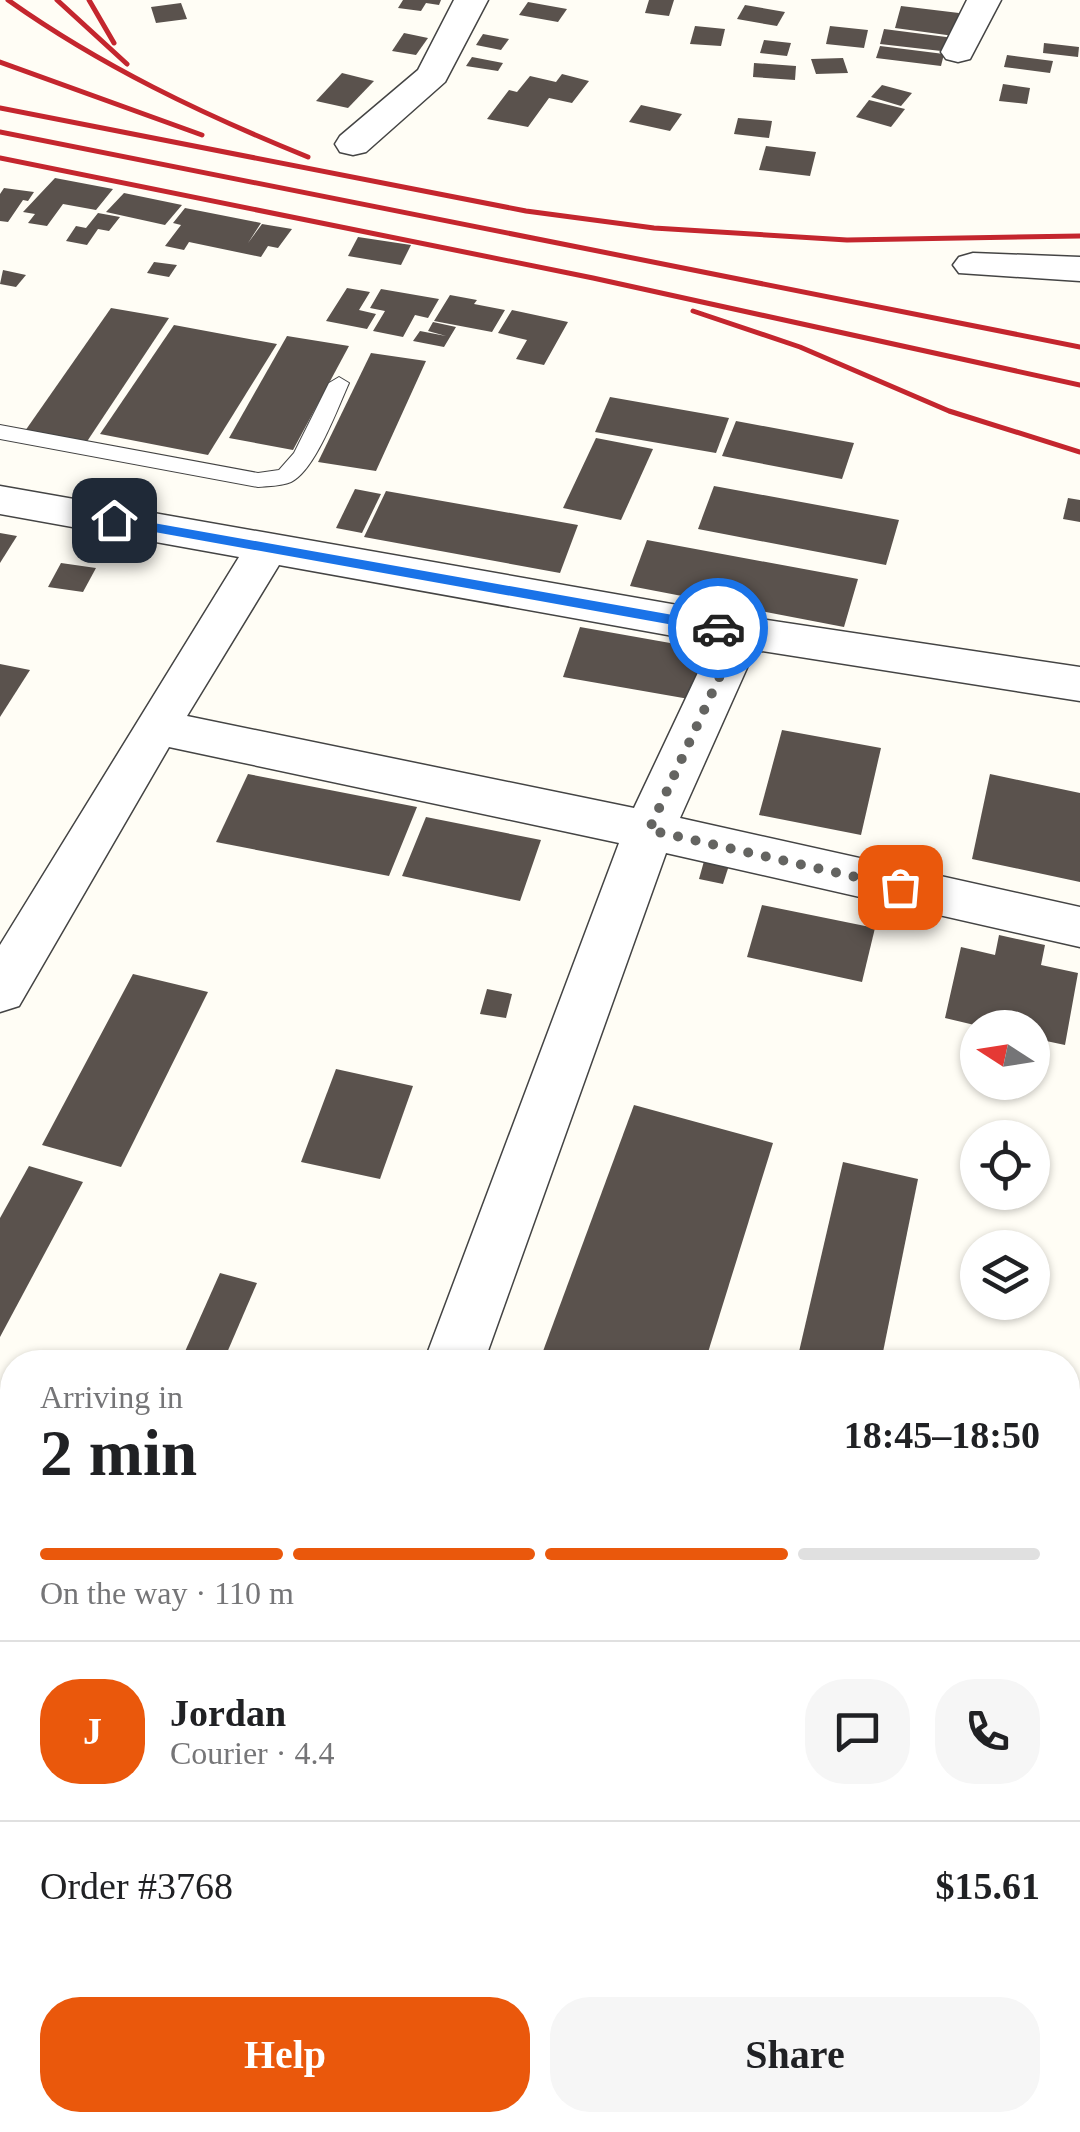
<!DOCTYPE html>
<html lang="en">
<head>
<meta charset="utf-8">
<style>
  :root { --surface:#fff; --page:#f6f6f6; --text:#202124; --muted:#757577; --line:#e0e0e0; --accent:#ea580c }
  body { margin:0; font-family:"Times New Roman",serif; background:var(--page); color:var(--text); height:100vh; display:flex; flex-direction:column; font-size:38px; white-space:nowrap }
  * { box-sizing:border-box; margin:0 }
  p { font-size:32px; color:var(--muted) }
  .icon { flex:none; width:55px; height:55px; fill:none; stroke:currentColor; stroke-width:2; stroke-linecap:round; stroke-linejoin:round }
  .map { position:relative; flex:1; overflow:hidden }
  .side { position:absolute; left:0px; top:1350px; width:1080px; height:782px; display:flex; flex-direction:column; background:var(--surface); border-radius:40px 40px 0 0; box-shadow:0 2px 8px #0004 }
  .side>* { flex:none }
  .needle { width:65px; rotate:282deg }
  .fabs { position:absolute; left:960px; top:1010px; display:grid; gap:20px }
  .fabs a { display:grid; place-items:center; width:90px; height:90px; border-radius:50%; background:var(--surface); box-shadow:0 2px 8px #0004; font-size:50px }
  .pin { position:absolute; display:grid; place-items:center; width:85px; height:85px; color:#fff; margin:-42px; border-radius:20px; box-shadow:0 5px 15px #0006 }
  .courier { position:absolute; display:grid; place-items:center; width:100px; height:100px; margin:-50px; border:8px solid #1a73e8; border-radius:50%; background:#fff; color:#222; box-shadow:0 2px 12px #0007 }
  .headline em { font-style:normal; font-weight:700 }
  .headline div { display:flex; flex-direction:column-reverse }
  .headline { display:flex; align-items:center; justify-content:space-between; height:170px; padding:0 40px }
  h1 { font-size:65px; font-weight:700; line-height:75px }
  .bar { display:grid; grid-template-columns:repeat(4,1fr); gap:15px 10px; align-content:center; height:120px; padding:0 40px }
  .bar i { height:12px; border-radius:8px; background:var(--line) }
  .bar .selected { background:var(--accent) }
  .bar p { grid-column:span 4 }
  .line { display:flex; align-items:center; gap:25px; padding:0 40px; border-top:2px solid var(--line) }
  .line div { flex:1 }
  .round { display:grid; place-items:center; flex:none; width:105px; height:105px; border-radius:40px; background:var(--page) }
  .primary-button { display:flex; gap:20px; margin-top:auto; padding:20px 40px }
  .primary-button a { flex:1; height:115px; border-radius:40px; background:var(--accent); color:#fff; font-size:40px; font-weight:700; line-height:115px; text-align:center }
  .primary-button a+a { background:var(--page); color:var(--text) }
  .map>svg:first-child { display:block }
  .building { fill:#5a524d }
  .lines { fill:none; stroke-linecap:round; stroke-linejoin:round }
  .lane-casing { stroke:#444; stroke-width:2 }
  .street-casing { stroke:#444; stroke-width:3 }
  .lane { fill:#fff; fill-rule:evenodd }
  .street { fill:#fff; fill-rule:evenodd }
  .rail { stroke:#c4262e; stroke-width:5 }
  .route { fill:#1a73e8 }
  .done { stroke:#646461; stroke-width:10; stroke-dasharray:0 18 }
</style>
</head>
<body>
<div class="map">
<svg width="1080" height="2132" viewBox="0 0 1080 2132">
  <rect width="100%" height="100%" fill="#fffdf5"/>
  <g class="building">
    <path d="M403,0H441L439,5L426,3L421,11L398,8Z"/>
    <path d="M649,0H674L669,16L645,13Z"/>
    <path d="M528,2L567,9L558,22L519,15Z"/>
    <path d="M181,3L187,19L156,23L151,7Z"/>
    <path d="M745,5L785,12L777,26L737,19Z"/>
    <path d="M901,6L959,13L954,36L895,28Z"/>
    <path d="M695,26L725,29L721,46L690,44Z"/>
    <path d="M830,26L868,30L864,48L826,44Z"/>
    <path d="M884,29L954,38L950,52L880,44Z"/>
    <path d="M404,33L428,38L416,55L392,51Z"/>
    <path d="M483,34L509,39L501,50L476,45Z"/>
    <path d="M764,40L791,43L787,56L760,53Z"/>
    <path d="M1044,43L1079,47L1078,57L1043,53Z"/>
    <path d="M880,46L944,54L941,66L876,58Z"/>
    <path d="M1007,55L1053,61L1050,73L1004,67Z"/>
    <path d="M472,57L503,63L498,71L466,66Z"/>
    <path d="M843,58L848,73L816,74L811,59Z"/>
    <path d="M754,63L796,66L795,80L753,77Z"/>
    <path d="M342,73L374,81L348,108L316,101Z"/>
    <path d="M562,74L589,81L572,103L549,98L528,127L487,119L509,90L517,92L530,76L556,82Z"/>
    <path d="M1003,84L1030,88L1027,104L999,101Z"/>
    <path d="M882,85L912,93L901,106L871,97Z"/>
    <path d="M869,100L905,109L891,127L856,117Z"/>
    <path d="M641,105L682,114L670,131L629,122Z"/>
    <path d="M738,118L772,121L769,138L734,134Z"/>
    <path d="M766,146L816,152L810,176L759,170Z"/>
    <path d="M55,178L113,189L96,210L63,204L47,226L28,223L35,214L23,212Z"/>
    <path d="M4,188L34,192L28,201L23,200L8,222L0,221V194Z"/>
    <path d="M124,193L182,205L165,225L106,212Z"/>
    <path d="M185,208L261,223L248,243L262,224L292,229L278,248L268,246L261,257L189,242L184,250L165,246L181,225L173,223Z"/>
    <path d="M98,213L120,217L109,231L98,229L87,245L66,241L76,226L86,228Z"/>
    <path d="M358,237L411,245L401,265L348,256Z"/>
    <path d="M154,262L177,265L169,277L147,273Z"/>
    <path d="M3,270L26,275L16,287L0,284Z"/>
    <path d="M347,288L370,292L359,310L376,314L367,329L326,321Z"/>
    <path d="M381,289L439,299L428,318L415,315L403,337L373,331L385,311L370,308Z"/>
    <path d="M450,295L477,300L474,304L505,310L492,332L434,321Z"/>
    <path d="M111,308L169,318L86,443L25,431Z"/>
    <path d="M512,310L568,322L544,365L516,359L527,340L498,333Z"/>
    <path d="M433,322L456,327L444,347L413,341L420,331L446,336L428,331Z"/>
    <path d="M174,325L277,344L208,455L100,434Z"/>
    <path d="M287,336L349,346L293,450L229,438Z"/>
    <path d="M371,353L426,361L376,471L318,462Z"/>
    <path d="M610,397L729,418L716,453L595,432Z"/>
    <path d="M736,421L854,443L842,479L722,456Z"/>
    <path d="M596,438L653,449L621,520L563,508Z"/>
    <path d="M714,486L899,520L886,565L698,529Z"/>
    <path d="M355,489L381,494L362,533L336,528Z"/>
    <path d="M386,491L578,525L560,573L364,537Z"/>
    <path d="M1068,498L1080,500V522L1063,519Z"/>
    <path d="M0,533L17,536L0,563Z"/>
    <path d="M647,540L858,579L844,627L630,586Z"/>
    <path d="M61,563L96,568L83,592L48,587Z"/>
    <path d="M580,627L704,649L689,699L563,677Z"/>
    <path d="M0,664L30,670L0,717Z"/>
    <path d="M782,730L881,748L861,835L759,815Z"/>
    <path d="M248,774L417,807L389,876L216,842Z"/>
    <path d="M990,774L1080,793V882L972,859Z"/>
    <path d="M426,817L541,840L520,901L402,876Z"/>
    <path d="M706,854L731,859L723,884L699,879Z"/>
    <path d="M762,905L875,928L862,982L747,957Z"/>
    <path d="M999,935L1045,945L1041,965L1078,973L1065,1045L1032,1038V1028H987L945,1018L961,947L995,955Z"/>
    <path d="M133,974L208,992L121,1167L42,1145Z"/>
    <path d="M487,989L512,994L506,1018L480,1014Z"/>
    <path d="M336,1069L413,1086L380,1179L301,1162Z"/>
    <path d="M634,1105L773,1143L705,1362H539Z"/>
    <path d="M843,1162L918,1179L881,1362H822L798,1356Z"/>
    <path d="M29,1166L83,1182L0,1337V1218Z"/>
    <path d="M220,1273L257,1283L223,1362L183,1356Z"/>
    <path d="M12,1992V2120H37L31,2132L0,2119V2016Z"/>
  </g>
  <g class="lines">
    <defs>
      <path id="lane" d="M339,377L349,383C338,407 315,471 291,482C282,486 268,486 258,487L0,439V425L258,473L279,470L294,453L329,383Z"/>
      <g id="street">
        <path d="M454,0H488L445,82L366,152L353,155L340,152L335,144L340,136L418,70Z"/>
        <path d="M967,0H1001L970,59L958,62L946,59L941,52Z"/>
        <path d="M973,253L1080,257V281L959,273L953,265L959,257Z"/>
        <path d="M0,486L740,616L1080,667V701L755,650L680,818L1080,907V947L666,853L484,1362H424L619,843L169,747L19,1006L0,1012V945L239,557L0,514ZM279,565L712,643L634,808L187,716Z"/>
        <path d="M0,1468L12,1472V1532L0,1528Z"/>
        <path d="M1080,1597V1736L1068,1741V1602Z"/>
        <path d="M1068,1798L1080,1802V1872L1068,1868Z"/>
        <path d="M100,2120H176L171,2132H95Z"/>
        <path d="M972,2120H1048L1046,2132H970Z"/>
      </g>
    </defs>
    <use href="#lane" class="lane-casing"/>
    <use href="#street" class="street-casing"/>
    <use href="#lane" class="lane"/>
    <use href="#street" class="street"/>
    <g class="rail">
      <path d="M8,0C101,66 202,114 308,157"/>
      <path d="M57,0L127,64"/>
      <path d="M89,0L114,43"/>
      <path d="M0,62L202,135"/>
      <path d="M0,108L526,211L654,228L847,240L1080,236"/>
      <path d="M0,132L1080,347"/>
      <path d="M0,158L593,278L1080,385"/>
      <path d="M693,311L800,347L949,411L1080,452"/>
    </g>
  </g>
  <path class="route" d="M114,516L718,623L724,628L718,633L110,524V517Z"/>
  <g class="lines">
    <path class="done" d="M718,628L740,632L649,830L900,887"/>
  </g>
</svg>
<div class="fabs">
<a><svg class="needle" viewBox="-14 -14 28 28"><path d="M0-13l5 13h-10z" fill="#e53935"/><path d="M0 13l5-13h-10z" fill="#757577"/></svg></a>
<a><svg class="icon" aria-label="locate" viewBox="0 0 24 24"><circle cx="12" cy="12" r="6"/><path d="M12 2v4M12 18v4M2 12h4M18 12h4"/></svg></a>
<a><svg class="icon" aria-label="layers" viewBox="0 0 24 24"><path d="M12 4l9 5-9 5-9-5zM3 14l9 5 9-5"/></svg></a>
</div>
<div class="pin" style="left:900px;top:887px;background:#ea580c"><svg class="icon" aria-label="bag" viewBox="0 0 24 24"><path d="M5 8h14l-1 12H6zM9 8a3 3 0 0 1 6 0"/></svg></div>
<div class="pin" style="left:114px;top:520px;background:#1f2937"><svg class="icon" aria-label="home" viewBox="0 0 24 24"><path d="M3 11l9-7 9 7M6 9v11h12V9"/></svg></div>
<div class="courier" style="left:718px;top:628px"><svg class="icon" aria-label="car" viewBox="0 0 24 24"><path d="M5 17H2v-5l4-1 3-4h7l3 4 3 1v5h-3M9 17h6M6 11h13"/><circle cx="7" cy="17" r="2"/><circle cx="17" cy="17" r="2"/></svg></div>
<section class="side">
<div class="headline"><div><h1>2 min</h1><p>Arriving in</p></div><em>18:45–18:50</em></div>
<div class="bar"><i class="selected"></i><i class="selected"></i><i class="selected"></i><i></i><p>On the way · 110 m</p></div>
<div class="line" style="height:180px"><b class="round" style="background:var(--accent);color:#fff">J</b><div><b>Jordan</b><p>Courier · 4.4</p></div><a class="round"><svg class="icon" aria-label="chat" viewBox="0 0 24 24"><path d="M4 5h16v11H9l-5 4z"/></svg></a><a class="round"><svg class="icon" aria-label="phone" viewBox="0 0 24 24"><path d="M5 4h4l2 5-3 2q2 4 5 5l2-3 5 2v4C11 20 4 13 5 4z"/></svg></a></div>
<div class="line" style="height:130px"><div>Order #3768</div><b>$15.61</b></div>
<div class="primary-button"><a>Help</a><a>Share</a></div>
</section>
</div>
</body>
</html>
